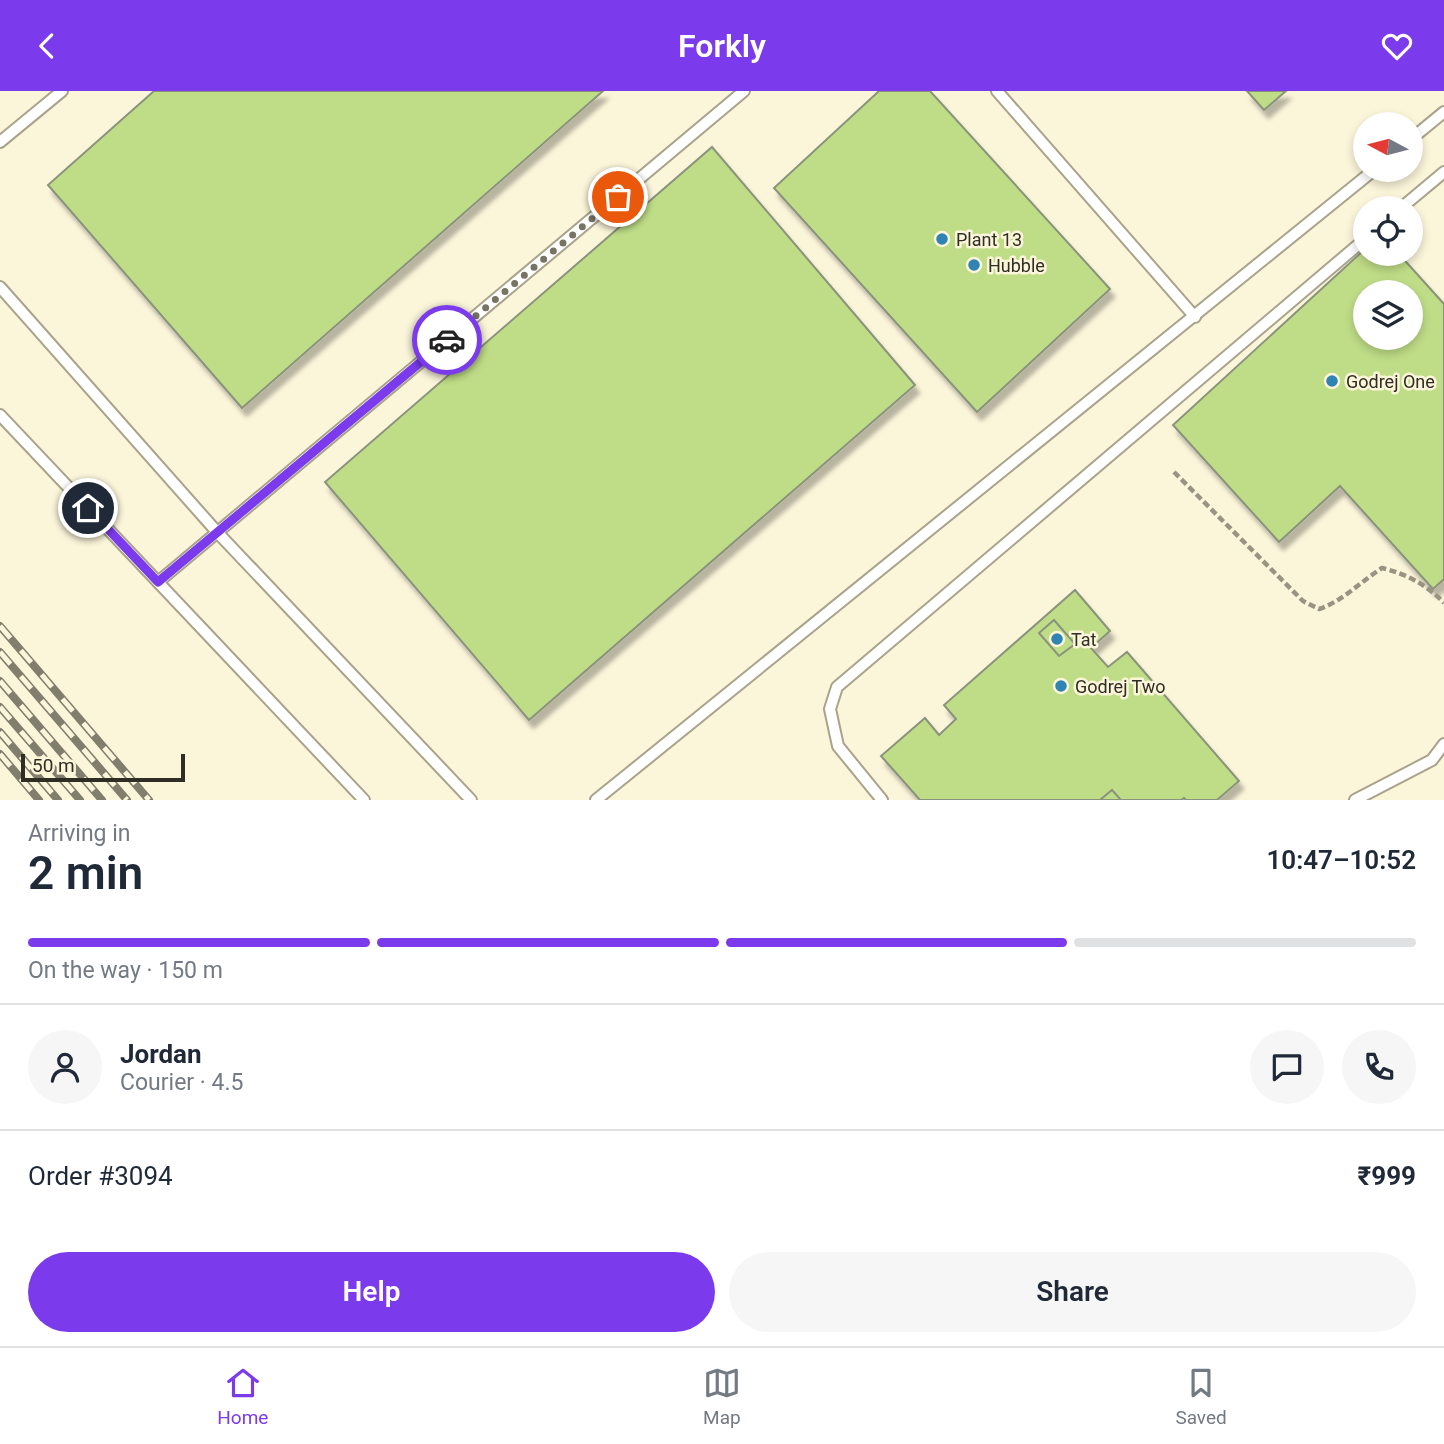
<!DOCTYPE html>
<html lang="en">
<head>
<meta charset="utf-8">
<style>
  :root { --surface:#fff; --page:#f6f6f7; --text:#1f2937; --muted:#747a83; --line:#e0e1e3; --accent:#7c3aed }
  body { margin:0; font-family:Roboto,sans-serif; background:var(--page); color:var(--text); height:100vh; display:flex; flex-direction:column; font-size:26px; white-space:nowrap }
  * { box-sizing:border-box; margin:0 }
  p { font-size:23px; color:var(--muted) }
  .icon { flex:none; width:38px; height:38px; fill:none; stroke:currentColor; stroke-width:2; stroke-linecap:round; stroke-linejoin:round }
  .map { position:relative; height:709px; overflow:hidden }
  .details { display:flex; flex-direction:column; background:var(--surface); flex:1 }
  .details>* { flex:none }
  .needle { width:46px; rotate:277deg }
  .controls { position:absolute; left:1353px; top:21px; display:grid; gap:14px }
  .controls a { display:grid; place-items:center; width:70px; height:70px; border-radius:50%; background:var(--surface); box-shadow:0 4px 10px #0003; font-size:35px }
  .scale { position:absolute; left:21px; bottom:18px; width:164px; box-sizing:border-box; padding-left:7px; border:4px solid #302e24; border-top:0; font-size:19px; line-height:24px; white-space:nowrap; color:#302e24; -webkit-text-stroke:5px #fbf5da; paint-order:stroke }
  .pin { position:absolute; display:grid; place-items:center; width:60px; height:60px; color:#fff; margin:-30px; border:4px solid #fff; border-radius:50%; box-shadow:0 2px 7px #0007 }
  .courier { position:absolute; display:grid; place-items:center; width:70px; height:70px; margin:-35px; border:5px solid #7c3aed; border-radius:50%; background:#fff; color:#222; box-shadow:0 2px 9px #0007 }
  .head em { font-style:normal; font-weight:600 }
  .head div { display:flex; flex-direction:column-reverse }
  .head { display:flex; align-items:center; justify-content:space-between; height:119px; padding:0 28px }
  h1 { font-size:46px; font-weight:600; line-height:52px }
  .bar { display:grid; grid-template-columns:repeat(4,1fr); gap:10px 7px; align-content:center; height:84px; padding:0 28px }
  .bar i { height:9px; border-radius:5px; background:var(--line) }
  .bar .active { background:var(--accent) }
  .bar p { grid-column:span 4 }
  .line { display:flex; align-items:center; gap:18px; padding:0 28px; border-top:2px solid var(--line) }
  .line div { flex:1 }
  .round { display:grid; place-items:center; flex:none; width:74px; height:74px; border-radius:37px; background:var(--page) }
  .button { display:flex; gap:14px; margin-top:auto; padding:14px 28px }
  .button a { flex:1; height:80px; border-radius:42px; background:var(--accent); color:#fff; font-size:28px; font-weight:600; line-height:80px; text-align:center }
  .button a+a { background:var(--page); color:var(--text) }
  header { display:flex; justify-content:space-between; align-items:center; height:91px; padding:0 28px; background:var(--accent); color:#fff; font-size:32px; font-weight:600 }
  .menu { display:flex; justify-content:space-around; align-items:center; height:98px; border-top:2px solid var(--line); background:var(--surface); font-size:19px; color:var(--muted) }
  .menu a { display:grid; justify-items:center; gap:4px }
  .menu .active { color:var(--accent) }
  .map>svg:first-child { display:block }
  .building { fill:#bfdd87; stroke:#8a937c; stroke-width:2; fill-rule:evenodd; filter:url(#shadow) }
  .lines { fill:none; stroke-linecap:round; stroke-linejoin:round }
  .lane-casing { stroke:#a9a38b; stroke-width:14 }
  .path { stroke:#989481; stroke-width:4.5; stroke-dasharray:7 3.5; stroke-linecap:butt }
  .lane { stroke:#fff; stroke-width:10 }
  .rail-casing { stroke:#827e6d; stroke-width:8 }
  .rail { stroke:#fbf5da; stroke-width:5; stroke-dasharray:16; stroke-linecap:butt }
  .done { stroke:#777464; stroke-width:7; stroke-dasharray:0 12.6 }
  .route { stroke:#7c3aed; stroke-width:9 }
  .poi-dot { fill:#2f84b4; stroke:#fbf5da; stroke-width:2.5 }
  .labels { text-anchor:middle; dominant-baseline:central; stroke-width:5; stroke-linejoin:round; paint-order:stroke }
  .poi-label { font-size:18px; fill:#302e24; stroke:#fbf5da; text-anchor:start }
</style>
</head>
<body>
<header><svg class="icon" aria-label="back" viewBox="0 0 24 24"><path d="M15 5l-7 7 7 7"/></svg>Forkly<svg class="icon" aria-label="heart" viewBox="0 0 24 24"><path d="M12 20l-8-8c-3-5 5-10 8-4 3-6 11-1 8 4z"/></svg></header>
<div class="map">
<svg width="1444" height="709" viewBox="0 0 1444 709">
  <defs>
    <filter id="shadow"><feDropShadow dx="4.5" dy="8" stdDeviation="2" flood-color="#0004"/></filter>
  </defs>
  <rect width="100%" height="100%" fill="#fbf5da"/>
  <g class="building">
    <path d="M154,0H603L242,317L48,94Z"/>
    <path d="M879,0H930L1110,198L977,321L774,97Z"/>
    <path d="M1247,0H1286L1264,19Z"/>
    <path d="M712,56L915,294L529,629L325,391Z"/>
    <path d="M1365,158V163H1399L1444,213V488L1433,498L1340,395L1279,451L1173,334ZM1365,201H1410V247H1365Z"/>
    <path d="M1075,499L1110,540L1091,557L1108,576L1127,561L1239,690L1217,709H1186L1184,707L1181,709H920L881,665L925,627L939,644L956,628L944,614Z"/>
    <path d="M1054,529L1075,553L1059,565L1039,542Z"/>
    <path d="M1112,699L1121,709H1100Z"/>
  </g>
  <g class="lines">
    <defs>
      <g id="lane">
        <path d="M997,0L1195,226"/>
        <path d="M1410,49L1444,21"/>
        <path d="M0,51L62,0"/>
        <path d="M1401,117L1444,81"/>
        <path d="M0,196L217,441L471,709"/>
        <path d="M0,324L364,709"/>
        <path d="M158,491L744,0"/>
        <path d="M596,709L1374,79"/>
        <path d="M882,709L838,655L830,618L837,596L1365,148"/>
        <path d="M1355,709L1432,669L1444,653"/>
      </g>
    </defs>
    <use href="#lane" class="lane-casing"/>
    <path class="path" d="M1174,381L1303,510L1319,518C1343,510 1360,491 1382,477C1406,483 1426,493 1444,512"/>
    <use href="#lane" class="lane"/>
    <defs>
      <g id="rail">
        <path d="M0,535L149,709"/>
        <path d="M0,561L127,709"/>
        <path d="M0,590L102,709"/>
        <path d="M0,616L80,709"/>
        <path d="M0,641L58,709"/>
        <path d="M0,663L39,709"/>
      </g>
    </defs>
    <use href="#rail" class="rail-casing"/>
    <use href="#rail" class="rail"/>
  </g>
  <g class="lines">
    <path class="done" d="M447,249L618,106"/>
    <path class="route" d="M88,417L158,491L447,249"/>
  </g>
  <g class="poi-dot">
    <circle cx="942" cy="148" r="7"/>
    <circle cx="974" cy="174" r="7"/>
    <circle cx="1332" cy="290" r="7"/>
    <circle cx="1057" cy="548" r="7"/>
    <circle cx="1061" cy="595" r="7"/>
  </g>
  <g class="labels">
    <g class="poi-label">
      <text x="956" y="148">Plant 13</text>
      <text x="988" y="174">Hubble</text>
      <text x="1346" y="290">Godrej One</text>
      <text x="1071" y="548">Tat</text>
      <text x="1075" y="595">Godrej Two</text>
    </g>
  </g>
</svg>
<div class="controls">
<a><svg class="needle" viewBox="-14 -14 28 28"><path d="M0-13l5 13h-10z" fill="#e53935"/><path d="M0 13l5-13h-10z" fill="#747a83"/></svg></a>
<a><svg class="icon" aria-label="locate" viewBox="0 0 24 24"><circle cx="12" cy="12" r="6"/><path d="M12 2v4M12 18v4M2 12h4M18 12h4"/></svg></a>
<a><svg class="icon" aria-label="layers" viewBox="0 0 24 24"><path d="M12 4l9 5-9 5-9-5zM3 14l9 5 9-5"/></svg></a>
</div>
<div class="scale">50 m</div>
<div class="pin" style="left:618px;top:106px;background:#ea580c"><svg class="icon" aria-label="bag" viewBox="0 0 24 24"><path d="M5 8h14l-1 12H6zM9 8a3 3 0 0 1 6 0"/></svg></div>
<div class="pin" style="left:88px;top:417px;background:#1f2937"><svg class="icon" aria-label="home" viewBox="0 0 24 24"><path d="M3 11l9-7 9 7M6 9v11h12V9"/></svg></div>
<div class="courier" style="left:447px;top:249px"><svg class="icon" aria-label="car" viewBox="0 0 24 24"><path d="M5 17H2v-5l4-1 3-4h7l3 4 3 1v5h-3M9 17h6M6 11h13"/><circle cx="7" cy="17" r="2"/><circle cx="17" cy="17" r="2"/></svg></div>
</div>
<section class="details">
<div class="head"><div><h1>2 min</h1><p>Arriving in</p></div><em>10:47–10:52</em></div>
<div class="bar"><i class="active"></i><i class="active"></i><i class="active"></i><i></i><p>On the way · 150 m</p></div>
<div class="line" style="height:126px"><a class="round"><svg class="icon" aria-label="person" viewBox="0 0 24 24"><circle cx="12" cy="8" r="4"/><path d="M4 21q1-7 8-7t8 7"/></svg></a><div><b>Jordan</b><p>Courier · 4.5</p></div><a class="round"><svg class="icon" aria-label="chat" viewBox="0 0 24 24"><path d="M4 5h16v11H9l-5 4z"/></svg></a><a class="round"><svg class="icon" aria-label="phone" viewBox="0 0 24 24"><path d="M5 4h4l2 5-3 2q2 4 5 5l2-3 5 2v4C11 20 4 13 5 4z"/></svg></a></div>
<div class="line" style="height:91px"><div>Order #3094</div><b>₹999</b></div>
<div class="button"><a>Help</a><a>Share</a></div>
</section>
<nav class="menu">
<a class="active"><svg class="icon" aria-label="home" viewBox="0 0 24 24"><path d="M3 11l9-7 9 7M6 9v11h12V9"/></svg>Home</a>
<a><svg class="icon" aria-label="map" viewBox="0 0 24 24"><path d="M3 6l6-2 6 2 6-2v14l-6 2-6-2-6 2zM9 4v14M15 6v14"/></svg>Map</a>
<a><svg class="icon" aria-label="saved" viewBox="0 0 24 24"><path d="M7 4h10v16l-5-4-5 4z"/></svg>Saved</a>
</nav>
</body>
</html>
